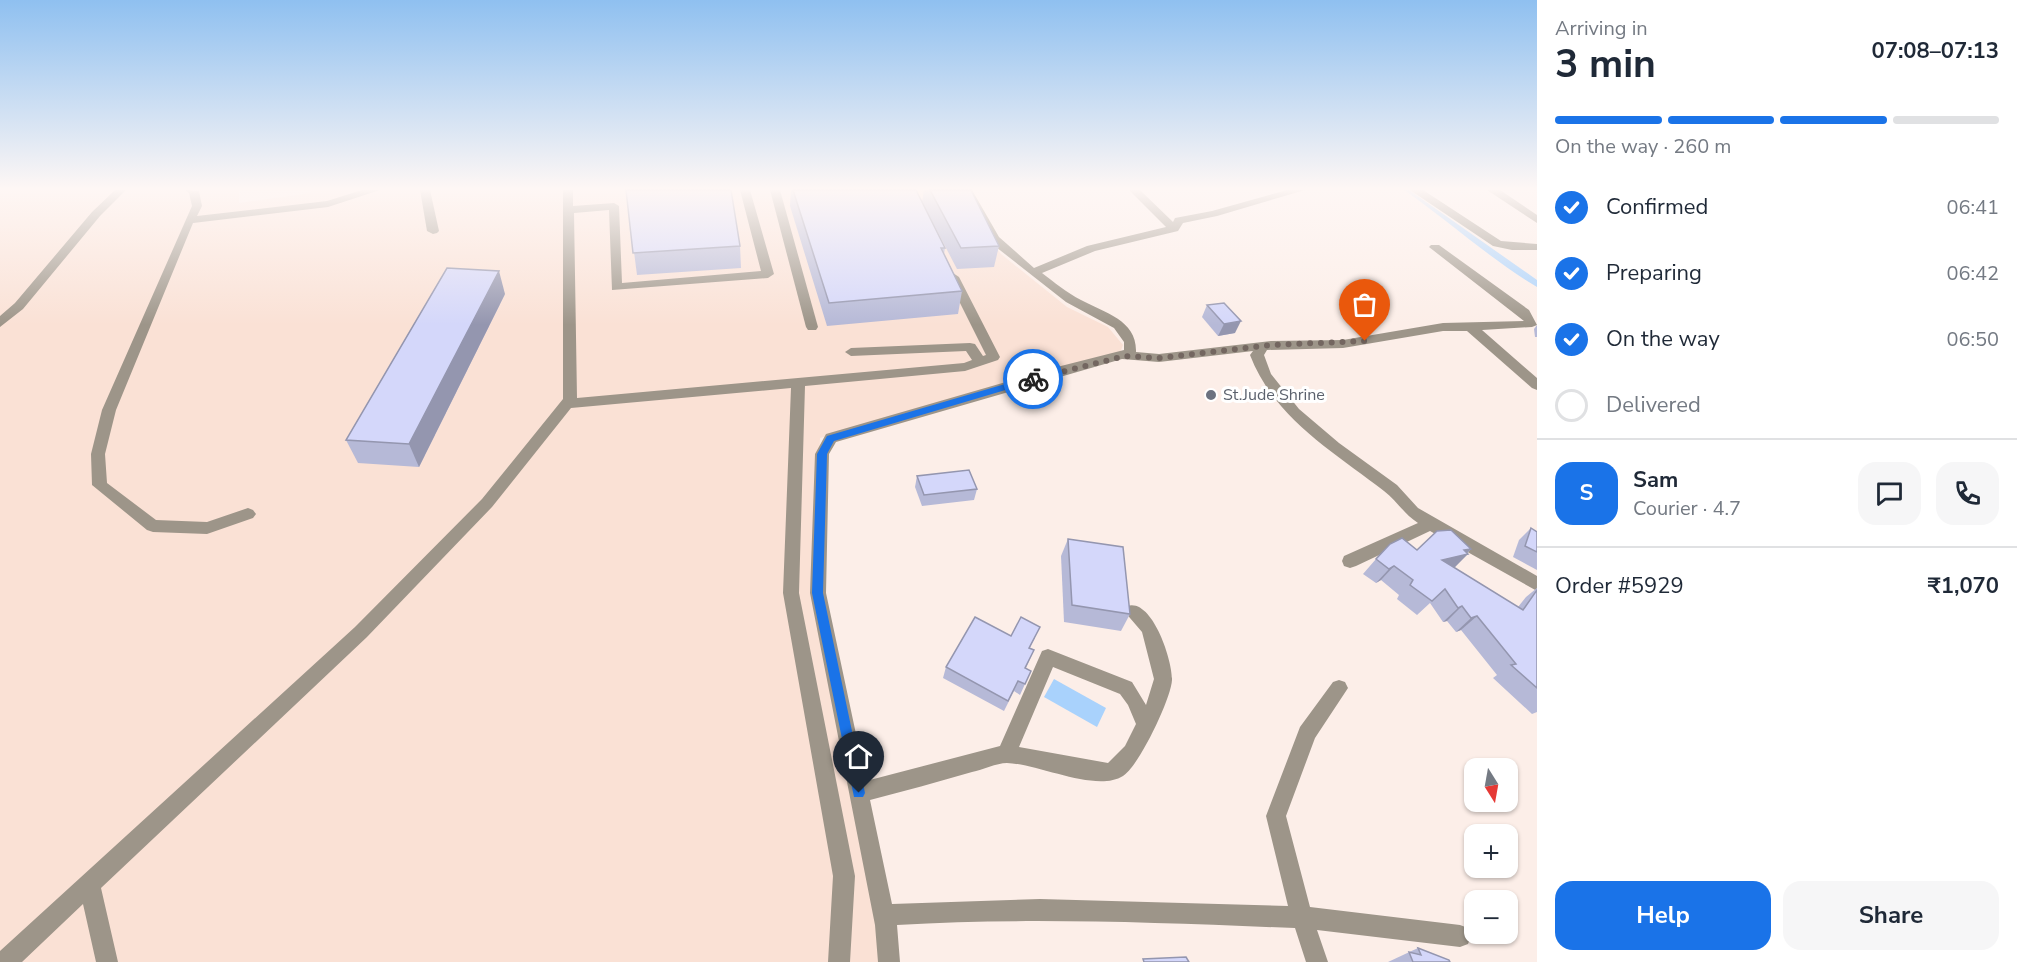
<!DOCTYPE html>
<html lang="en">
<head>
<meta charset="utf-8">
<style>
  :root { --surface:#fff; --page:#f6f6f7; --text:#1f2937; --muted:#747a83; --line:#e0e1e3; --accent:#1a73e8 }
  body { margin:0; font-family:"Nunito Sans",sans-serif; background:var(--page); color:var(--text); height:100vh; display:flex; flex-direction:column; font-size:22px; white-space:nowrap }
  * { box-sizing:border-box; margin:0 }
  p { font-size:20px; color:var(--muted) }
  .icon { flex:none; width:33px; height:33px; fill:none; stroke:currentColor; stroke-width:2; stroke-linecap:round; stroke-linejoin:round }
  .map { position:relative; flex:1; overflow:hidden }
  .sheet { display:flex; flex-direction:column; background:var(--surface); width:480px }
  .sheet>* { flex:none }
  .needle { width:39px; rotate:169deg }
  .tools { position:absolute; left:1464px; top:758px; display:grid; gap:12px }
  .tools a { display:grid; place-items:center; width:54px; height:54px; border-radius:12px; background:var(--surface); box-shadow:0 2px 4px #0004; font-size:30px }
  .pin { position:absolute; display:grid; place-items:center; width:51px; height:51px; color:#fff; margin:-62px -26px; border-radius:50% 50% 50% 0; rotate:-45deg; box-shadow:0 0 6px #0007 }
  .pin .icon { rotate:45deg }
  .courier { position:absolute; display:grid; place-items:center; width:60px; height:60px; margin:-30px; border:4px solid #1a73e8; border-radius:50%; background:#fff; color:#222; box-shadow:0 2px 8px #0007 }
  .headline em { font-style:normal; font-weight:700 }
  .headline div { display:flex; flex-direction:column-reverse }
  .headline { display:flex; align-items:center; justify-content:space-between; height:102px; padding:0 18px }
  h1 { font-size:39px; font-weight:700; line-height:45px }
  .bar { display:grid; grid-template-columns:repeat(4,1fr); gap:9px 6px; align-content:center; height:72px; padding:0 18px }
  .bar i { height:8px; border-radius:4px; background:var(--line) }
  .bar .active { background:var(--accent) }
  .bar p { grid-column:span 4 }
  .line { display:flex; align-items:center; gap:15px; padding:0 18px; border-top:2px solid var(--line) }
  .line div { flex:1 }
  .round { display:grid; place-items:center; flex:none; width:63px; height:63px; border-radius:18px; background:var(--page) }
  ol { padding:0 18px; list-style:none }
  li { display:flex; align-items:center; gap:18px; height:66px }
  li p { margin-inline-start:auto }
  li .icon { padding:6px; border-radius:50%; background:var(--accent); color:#fff; stroke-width:4 }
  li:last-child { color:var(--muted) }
  li i { width:33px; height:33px; border:3px solid var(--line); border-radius:50% }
  .button { display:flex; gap:12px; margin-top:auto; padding:12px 18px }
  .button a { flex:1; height:69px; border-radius:18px; background:var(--accent); color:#fff; font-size:24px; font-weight:700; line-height:69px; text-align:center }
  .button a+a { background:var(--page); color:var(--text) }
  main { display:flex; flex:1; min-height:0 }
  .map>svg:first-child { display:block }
  .built { fill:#fae1d5 }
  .water { fill:#a9d2fc }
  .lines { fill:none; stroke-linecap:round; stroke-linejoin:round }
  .minor { fill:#9d9589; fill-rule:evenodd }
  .wall { fill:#b6b9d7 }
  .shaded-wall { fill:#9496af }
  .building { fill:#d4d7fa; stroke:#9496af; stroke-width:1.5 }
  .route { fill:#1a73e8 }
  .done { stroke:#736660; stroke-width:6; stroke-dasharray:0 10.8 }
  .worship-dot { fill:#6b7280; stroke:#fff; stroke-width:2 }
  .labels { text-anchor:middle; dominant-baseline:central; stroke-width:6; stroke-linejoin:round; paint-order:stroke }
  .worship-label { font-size:16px; fill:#5b616d; stroke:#fff; text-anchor:start }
</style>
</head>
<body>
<main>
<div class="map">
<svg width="1537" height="962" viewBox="0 0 1537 962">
  <rect width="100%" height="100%" fill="#fceee8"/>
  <path class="built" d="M0,190H239V203L310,193L311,190H960L979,227L1001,254L1067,307L1108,327L1123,345L1120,353L820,438L813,604L883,962H0Z"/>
  <g class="water">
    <path d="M1404,190H1409L1537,280V287C1490,259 1449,221 1404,190Z"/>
    <path d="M1054,679L1106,708L1097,727L1044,697Z"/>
  </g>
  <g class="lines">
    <g class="minor">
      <path d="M115,190H126L100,216L23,309L0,327V316L15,303L92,212Z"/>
      <path d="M185,190L199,191L202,206L197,216L327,201L362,190H380L328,207L193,223L116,410L105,454L107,483L156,520L207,522L248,508L253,510L256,514L253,518L207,534L153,532L147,530L92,485L91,454L102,410L192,206L189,193Z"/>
      <path d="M420,190H430L439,231L437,233L433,234L427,231Z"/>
      <path d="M563,190H573V206L614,203L619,206L622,283L761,271L740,190H750L774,274L768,278L612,290L609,210L574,213L577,398L964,363L972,360L966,351L851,356L845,352L851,348L970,343L975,344L983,356L986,355L947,277L953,273L959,277L1000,357L998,360L965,371L805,386L799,593L855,876L850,962H828L833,876L783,593L791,388L571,408L492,507L367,637L101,888L118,962H96L83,904L22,962H0V951L355,627L482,499L563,399Z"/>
      <path d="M770,190H780L818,327L816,330H808L806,327Z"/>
      <path d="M962,190H972L999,237L1034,268L1087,246L1166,227L1129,190H1140L1173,222L1175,218L1212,211L1287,190H1305L1217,216L1183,223L1178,231L1095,251L1042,273C1054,282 1067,293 1081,300C1105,313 1137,320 1136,352L1159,354L1271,341L1343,340L1443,323L1524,321L1429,247L1431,245H1439L1529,310L1537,325L1532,327L1482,330L1537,378V390L1532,388L1467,331H1443L1343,348L1267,350L1264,355L1271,374L1299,409L1339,443L1397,485L1418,508L1537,576V591L1430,531L1356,566L1350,568L1344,566L1342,561L1344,556L1418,523C1404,514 1397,501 1384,491C1334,452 1274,418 1250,355L1253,351L1159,362L1122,359L836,442L829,454L826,593L866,781L1000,746L1042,651L1048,649L1132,682L1146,705L1154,679L1142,632L1124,611L1127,606C1152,597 1173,661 1172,680C1171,699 1139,766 1123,776C1096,793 1039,764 1007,763C996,763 983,770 972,772C938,782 904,791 870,800L892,904L1040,899L1288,906L1266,816L1300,727L1333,682L1339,680L1345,682L1348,688L1315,738L1286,816L1310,907L1460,925L1468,928L1471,936L1468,944L1460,947L1317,930L1328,962H1306L1295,928C1162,923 1030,917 897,925L900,962H878L875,925L810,593L815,454L826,434L1061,366L1124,350V342L1114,328L1066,302L996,247L980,226ZM1053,667L1120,694L1128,705L1136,724L1125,746L1108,763L1019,747Z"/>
      <path d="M1410,190H1423L1501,241L1537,244V250H1512L1493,246Z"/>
      <path d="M1487,190H1500L1537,215V223Z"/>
    </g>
  </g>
  <g class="wall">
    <path d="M626,190L740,246L741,268L637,275Z"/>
    <path d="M791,190H916L945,248L944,254L962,291L958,314L827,326L790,206Z"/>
    <path d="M924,190H971L999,246L994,267L957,269L922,202Z"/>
    <path d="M505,294L419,467L358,463L346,440Z"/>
    <path d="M1207,305L1235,333L1218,336L1202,317Z"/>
    <path d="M1537,325V337H1535L1534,329Z"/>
    <path d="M917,476L977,489L974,500L922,506L915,487Z"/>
    <path d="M1531,528L1537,532V570L1513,557L1519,540Z"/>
    <path d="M1068,539L1130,614L1121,631L1064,622L1061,556Z"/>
    <path d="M1471,549L1454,568L1518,607L1526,597L1537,588V712L1532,714L1493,678L1497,675L1461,630L1456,632L1447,621L1443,622L1430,603L1417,615L1397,599L1399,595L1381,580L1376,583L1363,574L1376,559L1417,550Z"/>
    <path d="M1011,636L1035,638L1030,648L1034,650L1026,668L1025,684L1020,695L1014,691L1004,711L943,678L946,667Z"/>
    <path d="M1418,948L1450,962H1388Z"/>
  </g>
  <g class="shaded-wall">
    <path d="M499,271L505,294L419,467L409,444Z"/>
    <path d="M1241,321L1235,333L1218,336L1224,324Z"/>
    <path d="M1471,549L1465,555L1468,554L1453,569L1442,560L1464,550Z"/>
    <path d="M1394,566L1381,580L1376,583L1389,569Z"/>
    <path d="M1462,606L1447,621L1443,622L1458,608Z"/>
    <path d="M1477,616L1461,630L1456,632L1471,618Z"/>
  </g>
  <g class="building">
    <path d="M626,190H731L740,246L633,253Z"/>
    <path d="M793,190H916L945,248H941L962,291L829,303Z"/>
    <path d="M930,190H971L999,246L961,248Z"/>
    <path d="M447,268L499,271L409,444L346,440Z"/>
    <path d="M1224,303L1241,321L1224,324L1207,305Z"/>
    <path d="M969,470L977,489L924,495L917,476Z"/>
    <path d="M1531,528L1537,532V552L1525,546Z"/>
    <path d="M1451,530L1471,549L1464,550L1468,554L1442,560L1523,610L1537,590V688L1511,665L1516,664L1477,616L1471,618L1462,606L1458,608L1445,589L1432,601L1410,585L1413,580L1394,566L1389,569L1376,559L1390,544L1402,538L1417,550L1437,531Z"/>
    <path d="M1068,539L1123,547L1130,614L1072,605Z"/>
    <path d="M975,617L1011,636L1021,617L1040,627L1029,648L1034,650L1025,668L1031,671L1025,684L1018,681L1008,701L946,667Z"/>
    <path d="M1418,948L1449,960L1450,962H1413L1409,952L1421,955Z"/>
    <path d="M1186,957L1189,962H1144L1143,959Z"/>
  </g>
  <linearGradient id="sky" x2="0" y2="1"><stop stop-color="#8fc0f0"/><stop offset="0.58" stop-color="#fef7f5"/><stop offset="1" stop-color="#fef7f5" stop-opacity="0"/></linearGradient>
  <rect width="1537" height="325" fill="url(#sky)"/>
  <path class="route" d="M1033,376L1038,379L1036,381L834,441L827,454L823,593L865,793L863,797H854L812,593L817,454L827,436Z"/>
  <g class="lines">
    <path class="done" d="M1033,379L1125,356L1159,358L1271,345L1365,341"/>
  </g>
  <circle class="worship-dot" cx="1211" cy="395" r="6"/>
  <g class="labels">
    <g class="worship-label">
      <text x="1223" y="395">St.Jude Shrine</text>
    </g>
  </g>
</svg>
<div class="tools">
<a><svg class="needle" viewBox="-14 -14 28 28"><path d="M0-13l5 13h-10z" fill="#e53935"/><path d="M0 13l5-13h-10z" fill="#747a83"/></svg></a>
<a>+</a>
<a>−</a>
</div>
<div class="pin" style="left:1365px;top:341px;background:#ea580c"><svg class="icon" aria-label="bag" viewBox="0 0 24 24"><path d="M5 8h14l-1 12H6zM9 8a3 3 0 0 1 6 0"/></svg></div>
<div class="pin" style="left:859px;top:793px;background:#1f2937"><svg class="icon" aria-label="home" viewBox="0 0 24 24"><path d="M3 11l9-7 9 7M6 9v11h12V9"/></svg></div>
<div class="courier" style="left:1033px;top:379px"><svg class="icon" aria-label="bike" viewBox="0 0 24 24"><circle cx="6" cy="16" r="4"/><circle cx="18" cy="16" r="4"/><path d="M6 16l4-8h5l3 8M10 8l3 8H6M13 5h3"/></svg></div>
</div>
<section class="sheet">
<div class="headline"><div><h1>3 min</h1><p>Arriving in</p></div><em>07:08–07:13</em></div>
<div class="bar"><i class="active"></i><i class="active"></i><i class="active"></i><i></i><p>On the way · 260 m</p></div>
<ol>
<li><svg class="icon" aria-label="check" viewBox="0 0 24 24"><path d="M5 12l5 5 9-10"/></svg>Confirmed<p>06:41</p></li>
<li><svg class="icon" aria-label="check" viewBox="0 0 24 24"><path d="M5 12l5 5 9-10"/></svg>Preparing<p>06:42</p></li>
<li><svg class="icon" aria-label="check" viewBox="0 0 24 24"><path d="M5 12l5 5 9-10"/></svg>On the way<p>06:50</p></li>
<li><i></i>Delivered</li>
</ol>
<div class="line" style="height:108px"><b class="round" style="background:var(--accent);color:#fff">S</b><div><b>Sam</b><p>Courier · 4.7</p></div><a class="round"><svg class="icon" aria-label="chat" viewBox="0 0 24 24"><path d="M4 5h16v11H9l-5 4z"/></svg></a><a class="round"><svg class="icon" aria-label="phone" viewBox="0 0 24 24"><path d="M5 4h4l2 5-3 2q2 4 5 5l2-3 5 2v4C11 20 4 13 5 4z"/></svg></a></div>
<div class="line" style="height:78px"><div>Order #5929</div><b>₹1,070</b></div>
<div class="button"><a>Help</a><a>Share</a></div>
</section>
</main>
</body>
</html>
